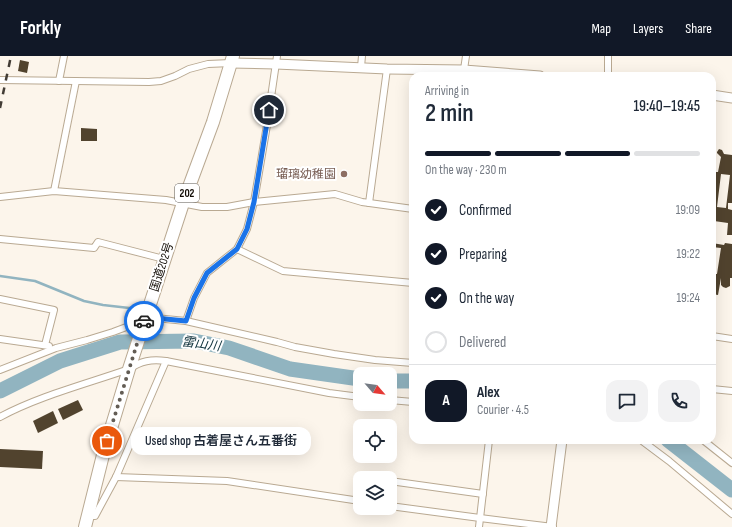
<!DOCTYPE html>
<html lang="en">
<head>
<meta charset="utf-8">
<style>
  :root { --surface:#fff; --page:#f2f2f3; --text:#1f2937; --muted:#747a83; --line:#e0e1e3; --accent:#111827 }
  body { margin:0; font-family:"Sofia Sans Condensed","Noto Sans JP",sans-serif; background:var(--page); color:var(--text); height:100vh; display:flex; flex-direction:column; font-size:15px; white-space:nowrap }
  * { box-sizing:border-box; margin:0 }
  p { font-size:13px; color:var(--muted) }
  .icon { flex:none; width:22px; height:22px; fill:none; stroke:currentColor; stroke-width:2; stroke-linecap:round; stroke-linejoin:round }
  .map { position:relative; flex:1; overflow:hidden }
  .drawer { position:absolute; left:409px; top:16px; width:307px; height:372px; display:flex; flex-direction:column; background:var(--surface); border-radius:12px; box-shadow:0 4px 16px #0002 }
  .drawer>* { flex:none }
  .needle { width:26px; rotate:118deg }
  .controls { position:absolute; left:353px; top:311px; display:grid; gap:8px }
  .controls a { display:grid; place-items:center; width:44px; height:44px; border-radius:8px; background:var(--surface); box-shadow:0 4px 16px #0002; font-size:20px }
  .pin { position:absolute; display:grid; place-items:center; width:34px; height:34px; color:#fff; margin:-17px; border:2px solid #fff; border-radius:50%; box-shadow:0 1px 4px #0007 }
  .courier { position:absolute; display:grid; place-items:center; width:40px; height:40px; margin:-20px; border:3px solid #1a73e8; border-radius:50%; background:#fff; color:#222; box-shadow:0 1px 5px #0007 }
  .bubble { position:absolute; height:28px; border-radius:12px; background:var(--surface); box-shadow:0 4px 16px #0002; font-size:13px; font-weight:600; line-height:28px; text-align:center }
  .headline em { font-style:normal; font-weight:600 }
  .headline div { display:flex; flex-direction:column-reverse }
  .headline { display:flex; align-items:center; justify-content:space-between; height:68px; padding:0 16px }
  h1 { font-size:26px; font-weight:600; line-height:30px }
  .bar { display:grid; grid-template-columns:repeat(4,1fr); gap:6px 4px; align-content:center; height:48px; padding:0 16px }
  .bar i { height:5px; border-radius:3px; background:var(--line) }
  .bar .on { background:var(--accent) }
  .bar p { grid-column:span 4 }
  .line { display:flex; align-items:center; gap:10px; padding:0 16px; border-top:1px solid var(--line) }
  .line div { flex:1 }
  .round { display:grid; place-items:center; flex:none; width:42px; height:42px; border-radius:12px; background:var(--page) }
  ol { padding:0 16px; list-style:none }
  li { display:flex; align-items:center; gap:12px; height:44px }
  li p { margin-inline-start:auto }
  li .icon { padding:4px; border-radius:50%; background:var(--accent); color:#fff; stroke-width:4 }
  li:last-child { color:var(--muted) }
  li i { width:22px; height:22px; border:2px solid var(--line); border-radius:50% }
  header { display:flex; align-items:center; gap:24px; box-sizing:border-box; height:56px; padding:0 20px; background:var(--accent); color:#fff }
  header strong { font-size:19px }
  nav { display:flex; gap:22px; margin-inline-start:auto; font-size:14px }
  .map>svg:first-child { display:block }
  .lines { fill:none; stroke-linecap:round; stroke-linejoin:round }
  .stream { stroke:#91b4c0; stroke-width:2.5 }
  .river { stroke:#91b4c0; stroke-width:15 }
  .building { fill:#51432e; fill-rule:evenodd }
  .street-casing { stroke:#b9a992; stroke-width:8 }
  .secondary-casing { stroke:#b9a992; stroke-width:11 }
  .highway-casing { stroke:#b9a992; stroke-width:14 }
  .street { stroke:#fff; stroke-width:6 }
  .secondary { stroke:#fff; stroke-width:9 }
  .highway { stroke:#fff; stroke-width:12 }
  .rail { stroke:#423c35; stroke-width:2.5; stroke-dasharray:7 7; stroke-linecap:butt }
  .done { stroke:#635d55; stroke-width:4; stroke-dasharray:0 7.2 }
  .route { stroke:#1a73e8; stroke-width:5 }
  .education-dot { fill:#8d6e63; stroke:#fff; stroke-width:1.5 }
  .labels { text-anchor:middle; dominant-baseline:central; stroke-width:4; stroke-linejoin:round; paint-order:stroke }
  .shield { fill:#fff; stroke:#58544f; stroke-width:1 }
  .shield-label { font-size:11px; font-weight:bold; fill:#110b04 }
  .education-label { font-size:12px; fill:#785e54; stroke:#fff; text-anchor:end }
  .street-label { font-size:12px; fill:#110b04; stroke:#fff }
  .water-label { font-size:13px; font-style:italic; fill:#0c2f39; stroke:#fff }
</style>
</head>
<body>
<header>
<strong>Forkly</strong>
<nav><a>Map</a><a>Layers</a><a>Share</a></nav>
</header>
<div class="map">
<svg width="732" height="471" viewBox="0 0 732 471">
  <rect width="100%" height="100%" fill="#fcf5eb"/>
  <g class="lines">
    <path class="stream" d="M0,220L35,225L84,245L103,249L138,253"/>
    <g class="river">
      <path d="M390,325H413"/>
      <path d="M0,335L60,305L120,286L194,285L229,292L290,313L360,323"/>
      <path d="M668,384L732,434"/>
    </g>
  </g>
  <g class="building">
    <path d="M20,4L29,6L27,17L18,15Z"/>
    <path d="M81,72L97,73V85H81Z"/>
    <path d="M719,93L722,94L724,98L732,99V147H728V153L732,154V179H727L728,167L714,165L713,177H712V152H714L715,145H712V116H718L721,101L717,97V96ZM721,118L730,119L726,152L717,151Z"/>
    <path d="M712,187L724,189L725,187L732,188V222H730V230L726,232L723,231L721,229V222L718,239L712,238V218H717L721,192L712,191Z"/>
    <path d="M78,344L83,354L63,364L58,353Z"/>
    <path d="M53,355L58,367L38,377L33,365Z"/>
    <path d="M0,393L43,395L42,413L0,411Z"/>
  </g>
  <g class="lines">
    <defs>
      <g id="street">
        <path d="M361,11L362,0"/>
        <path d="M463,20L466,0"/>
        <path d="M608,20V0"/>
        <path d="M0,24L149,26L161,25L175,20L189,13L208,8L231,7"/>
        <path d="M59,25L64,0"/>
        <path d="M54,135L76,25"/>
        <path d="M0,141L54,135L166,144L202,151H227L254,146L335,138L362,146L413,153"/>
        <path d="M369,147L387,13"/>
        <path d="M0,183L94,192L98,186L164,203"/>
        <path d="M237,193L283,215L413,227"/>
        <path d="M0,243L54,254L45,289"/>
        <path d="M145,261L186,265L277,286L295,291L334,298L375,304L413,307"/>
        <path d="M186,265L194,242L207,217L237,193L247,173L254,146L267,69L277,0"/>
        <path d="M712,280L732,283"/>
        <path d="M0,283L49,290"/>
        <path d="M166,305L329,337L360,341"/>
        <path d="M0,314L56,292L87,284L113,276L129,270L144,266"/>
        <path d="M712,333L732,335"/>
        <path d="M390,344L413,346"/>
        <path d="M0,361C39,340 86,328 129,313C141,305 151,303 166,305L116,421L95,460H87"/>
        <path d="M641,384L669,405L732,458"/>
        <path d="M703,384L732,407"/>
        <path d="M116,421L227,425L360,445"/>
        <path d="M390,425L483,438"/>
        <path d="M390,450L480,462L553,471"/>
        <path d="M479,471L489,384"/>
      </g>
      <g id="secondary">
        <path d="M231,7L276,8L387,13L464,14L540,20"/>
        <path d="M712,39L732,42"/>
        <path d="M551,471L562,384"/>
      </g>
      <path id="highway" d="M85,471L103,399L129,313L183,147L213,66L233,0"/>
    </defs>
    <use href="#street" class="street-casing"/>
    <use href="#secondary" class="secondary-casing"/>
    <use href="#highway" class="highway-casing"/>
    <use href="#street" class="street"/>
    <use href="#secondary" class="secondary"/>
    <use href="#highway" class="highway"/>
    <path class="rail" d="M0,52L11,0"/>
  </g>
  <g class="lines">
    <path class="done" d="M107,385L144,265"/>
    <path class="route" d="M144,265L145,261L186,265L194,242L207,217L237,193L247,173L254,146L269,54"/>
  </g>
  <circle class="education-dot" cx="344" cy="118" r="4"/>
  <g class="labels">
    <rect class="shield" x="175" y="128" width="24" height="18" rx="3"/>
    <g class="shield-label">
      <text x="187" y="137">202</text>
    </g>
    <g class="education-label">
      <text x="336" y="118">瑠璃幼稚園</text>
    </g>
    <g class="street-label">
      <text transform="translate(162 211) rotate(-72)">国道202号</text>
    </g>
    <g class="water-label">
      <text transform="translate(201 288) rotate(8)">雷山川</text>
    </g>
  </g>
</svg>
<div class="controls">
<a><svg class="needle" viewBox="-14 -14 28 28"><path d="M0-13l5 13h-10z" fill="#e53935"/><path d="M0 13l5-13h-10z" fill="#747a83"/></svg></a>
<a><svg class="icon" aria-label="locate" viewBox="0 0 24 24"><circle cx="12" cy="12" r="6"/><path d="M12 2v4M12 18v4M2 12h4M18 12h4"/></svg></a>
<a><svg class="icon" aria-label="layers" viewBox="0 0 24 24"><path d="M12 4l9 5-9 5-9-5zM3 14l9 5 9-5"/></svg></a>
</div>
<div class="pin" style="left:107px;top:385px;background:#ea580c"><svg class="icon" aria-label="bag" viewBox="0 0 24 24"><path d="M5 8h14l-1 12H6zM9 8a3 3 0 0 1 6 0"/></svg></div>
<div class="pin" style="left:269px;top:54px;background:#1f2937"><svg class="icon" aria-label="home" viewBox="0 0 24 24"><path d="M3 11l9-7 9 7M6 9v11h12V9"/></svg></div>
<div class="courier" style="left:144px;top:265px"><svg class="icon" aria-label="car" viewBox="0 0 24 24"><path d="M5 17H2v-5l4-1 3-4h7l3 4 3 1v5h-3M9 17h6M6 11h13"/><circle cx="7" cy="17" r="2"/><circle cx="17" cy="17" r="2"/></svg></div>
<div class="bubble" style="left:131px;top:371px;width:180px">Used shop 古着屋さん五番街</div>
<section class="drawer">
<div class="headline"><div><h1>2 min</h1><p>Arriving in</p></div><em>19:40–19:45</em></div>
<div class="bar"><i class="on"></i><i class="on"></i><i class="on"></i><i></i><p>On the way · 230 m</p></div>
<ol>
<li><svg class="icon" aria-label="check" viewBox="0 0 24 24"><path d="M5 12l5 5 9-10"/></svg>Confirmed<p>19:09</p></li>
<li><svg class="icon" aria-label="check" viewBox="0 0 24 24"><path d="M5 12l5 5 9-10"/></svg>Preparing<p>19:22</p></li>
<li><svg class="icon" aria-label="check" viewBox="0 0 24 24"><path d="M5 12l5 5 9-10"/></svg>On the way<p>19:24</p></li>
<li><i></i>Delivered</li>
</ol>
<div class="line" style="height:72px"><b class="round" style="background:var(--accent);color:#fff">A</b><div><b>Alex</b><p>Courier · 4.5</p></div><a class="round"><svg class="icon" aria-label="chat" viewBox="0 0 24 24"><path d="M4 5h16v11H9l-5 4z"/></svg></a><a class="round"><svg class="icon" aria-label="phone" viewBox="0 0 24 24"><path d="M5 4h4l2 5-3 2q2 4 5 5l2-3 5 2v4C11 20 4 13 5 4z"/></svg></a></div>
</section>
</div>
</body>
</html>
